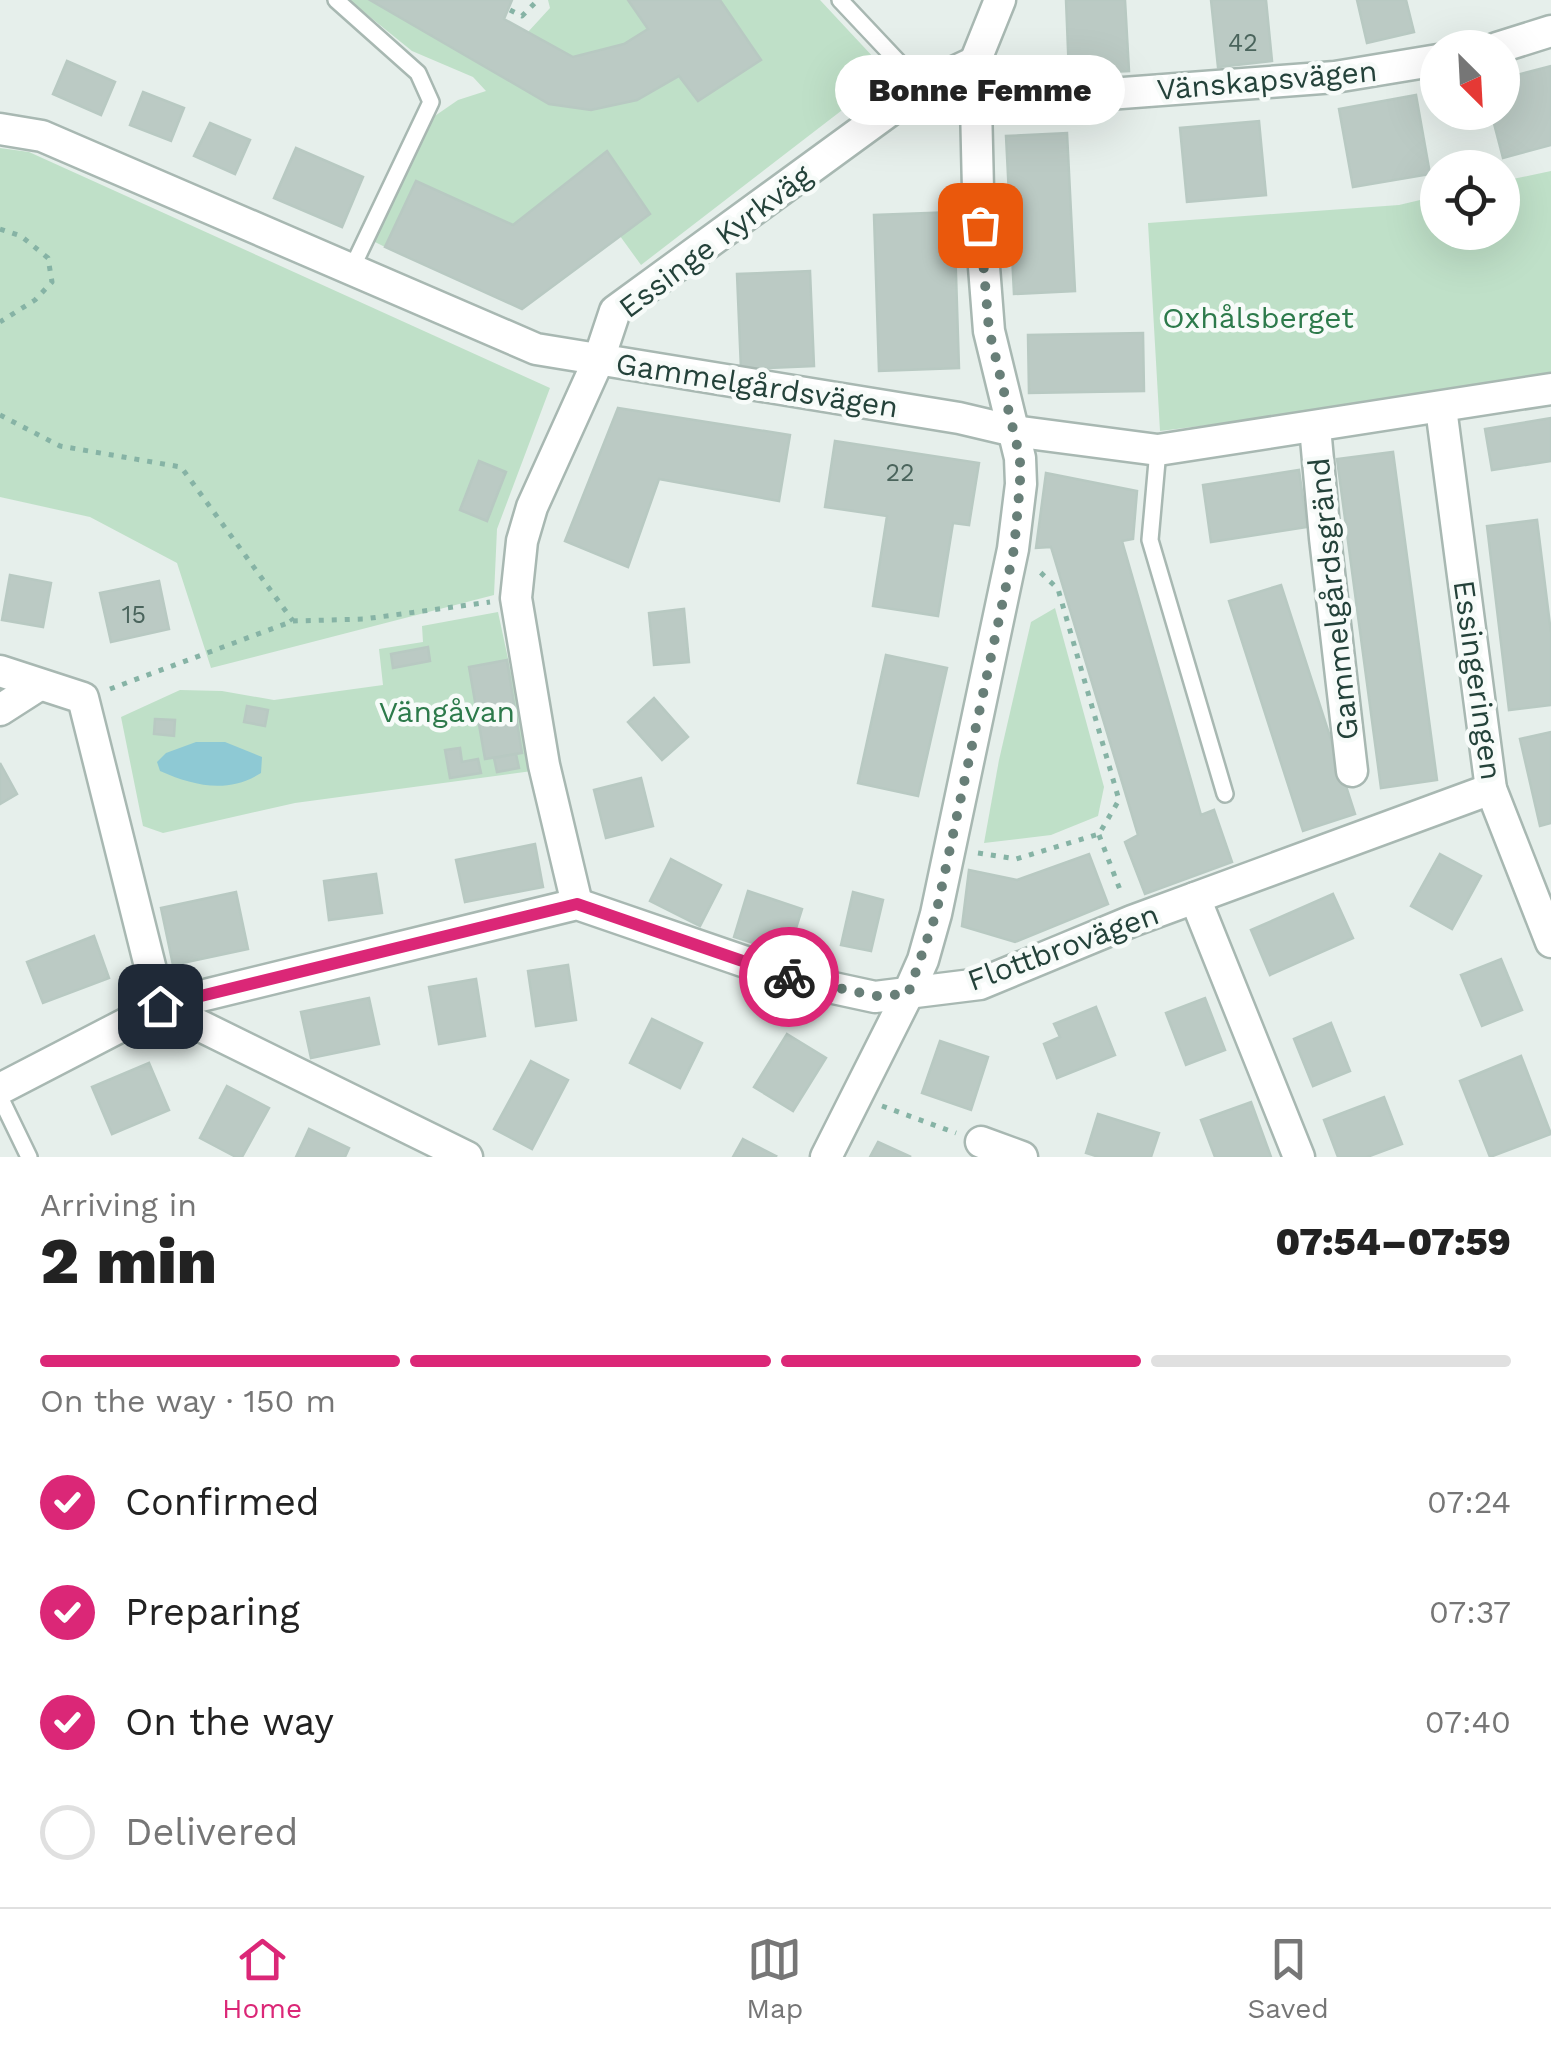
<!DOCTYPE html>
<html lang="en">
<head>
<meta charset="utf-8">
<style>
  :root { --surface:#fff; --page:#f6f6f6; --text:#222; --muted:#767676; --line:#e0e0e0; --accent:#db2777 }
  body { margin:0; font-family:"Work Sans",sans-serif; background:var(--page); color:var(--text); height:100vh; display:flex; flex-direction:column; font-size:38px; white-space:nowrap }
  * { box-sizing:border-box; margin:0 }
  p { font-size:32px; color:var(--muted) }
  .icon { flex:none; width:55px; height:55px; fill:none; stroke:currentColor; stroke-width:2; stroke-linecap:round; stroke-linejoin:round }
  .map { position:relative; height:1157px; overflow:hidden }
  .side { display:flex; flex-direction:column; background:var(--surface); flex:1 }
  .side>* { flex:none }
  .needle { width:65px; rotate:156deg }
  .controls { position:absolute; left:1420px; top:30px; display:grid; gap:20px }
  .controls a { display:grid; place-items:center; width:100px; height:100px; border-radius:50%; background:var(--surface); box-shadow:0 10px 40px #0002; font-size:50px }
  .pin { position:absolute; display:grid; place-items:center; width:85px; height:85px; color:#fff; margin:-42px; border-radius:20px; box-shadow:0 5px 15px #0006 }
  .courier { position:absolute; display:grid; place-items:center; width:100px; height:100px; margin:-50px; border:8px solid #db2777; border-radius:50%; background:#fff; color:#222; box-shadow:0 2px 12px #0007 }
  .bubble { position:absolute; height:70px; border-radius:35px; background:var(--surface); box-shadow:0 10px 40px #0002; font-size:32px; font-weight:800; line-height:70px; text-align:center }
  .overview em { font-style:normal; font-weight:800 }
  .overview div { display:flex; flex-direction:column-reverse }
  .overview { display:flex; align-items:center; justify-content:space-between; height:170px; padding:0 40px }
  h1 { font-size:65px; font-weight:800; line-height:75px }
  .bar { display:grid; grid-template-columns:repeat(4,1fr); gap:15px 10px; align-content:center; height:120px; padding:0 40px }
  .bar i { height:12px; border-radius:8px; background:var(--line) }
  .bar .on { background:var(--accent) }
  .bar p { grid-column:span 4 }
  ol { padding:0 40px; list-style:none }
  li { display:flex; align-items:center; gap:30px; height:110px }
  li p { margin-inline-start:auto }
  li .icon { padding:10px; border-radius:50%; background:var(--accent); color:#fff; stroke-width:4 }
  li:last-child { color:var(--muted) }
  li i { width:55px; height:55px; border:5px solid var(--line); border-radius:50% }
  .tab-bar { display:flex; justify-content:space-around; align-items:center; height:140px; border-top:2px solid var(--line); background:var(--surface); font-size:28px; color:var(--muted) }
  .tab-bar a { display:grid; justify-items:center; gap:5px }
  .tab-bar .on { color:var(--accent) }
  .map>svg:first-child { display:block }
  .green { fill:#bfe0c8 }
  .water { fill:#8ec9d4 }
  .building { fill:#bbcac4; stroke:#b8c9c2; stroke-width:2.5 }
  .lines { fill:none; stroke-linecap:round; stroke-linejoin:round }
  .service-casing { stroke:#a8b8b2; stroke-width:20 }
  .minor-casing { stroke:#a8b8b2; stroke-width:35 }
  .tertiary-casing { stroke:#a8b8b2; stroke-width:35 }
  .path { stroke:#86b3a5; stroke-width:5; stroke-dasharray:5 8; stroke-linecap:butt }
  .service { stroke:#fff; stroke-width:15 }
  .minor { stroke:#fff; stroke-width:30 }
  .tertiary { stroke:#fff; stroke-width:30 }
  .done { stroke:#687f78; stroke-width:10; stroke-dasharray:0 18 }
  .route { stroke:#db2777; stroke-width:12 }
  .labels { text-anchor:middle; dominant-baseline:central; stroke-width:9; stroke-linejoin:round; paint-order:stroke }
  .number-label { font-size:25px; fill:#4a645c }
  .street-label { font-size:30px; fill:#24423a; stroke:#f7fbf9 }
  .park-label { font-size:30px; fill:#2d7a4b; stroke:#f7fbf9 }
</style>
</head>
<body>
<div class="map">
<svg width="1551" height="1157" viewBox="0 0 1551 1157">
  <rect width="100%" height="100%" fill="#e6efeb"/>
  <g class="green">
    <path d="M349,0H370L549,104L591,110L637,100L679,76L699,101L761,60L720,0H820L889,74L641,265L620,236L650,214L607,152L513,225L416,181L385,247L373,241L426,122L458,100L486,91L473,77L412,51Z"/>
    <path d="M548,0H628L648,29L624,44L573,57L528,32L550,8Z"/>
    <path d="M0,148L29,152L550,388L497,529L494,595L211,668L177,563L90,517L0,497Z"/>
    <path d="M1551,171V373L1436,397L1160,431L1148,223L1399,205L1437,196L1438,232H1502L1503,181Z"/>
    <path d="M1055,608L1104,787L1098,816L1051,835L984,843L999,760L1031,622Z"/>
    <path d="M498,612L532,771L295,803L163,833L143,826L121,717L180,690L222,691L274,700L383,685L379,649L423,642L422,626Z"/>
  </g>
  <path class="water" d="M196,742H225L262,757L261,773C228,794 194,786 160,771L157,762L166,753Z"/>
  <g class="building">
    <path d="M370,0H512L504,19L573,57L624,44L648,29L628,0H720L761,60L698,101L679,76L637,100L591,110L549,104Z"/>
    <path d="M1066,0H1125L1129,71L1069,74Z"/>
    <path d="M1211,0H1266L1272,61L1218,67Z"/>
    <path d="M1357,0H1406L1414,32L1367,43Z"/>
    <path d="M67,61L115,82L101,115L53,94Z"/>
    <path d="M1551,66V145L1503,158L1491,112H1502V79Z"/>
    <path d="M143,92L184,108L171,141L130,125Z"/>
    <path d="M1416,95L1430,174L1353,187L1339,109Z"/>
    <path d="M1259,121L1266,195L1187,202L1180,128Z"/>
    <path d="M210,123L250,140L235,174L194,156Z"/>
    <path d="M1067,133L1075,291L1014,294L1006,136Z"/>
    <path d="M296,148L363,177L342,227L274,198Z"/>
    <path d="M607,151L650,214L522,309L385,247L416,181L513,225Z"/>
    <path d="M954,212L959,368L879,371L874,215Z"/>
    <path d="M810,271L814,366L741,369L737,274Z"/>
    <path d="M1143,333L1144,391L1029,393L1028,335Z"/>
    <path d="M618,408L790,435L779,501L659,479L628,567L565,541Z"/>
    <path d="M1551,418V461L1492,470L1485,429Z"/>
    <path d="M835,441L979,463L969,525L953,523L938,616L873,606L887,516L825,507Z"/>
    <path d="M1393,452L1437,780L1381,788L1337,459Z"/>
    <path d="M479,461L506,472L487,521L460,510Z"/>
    <path d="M1299,470L1307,527L1211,542L1203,485Z"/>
    <path d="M1046,473L1137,491L1133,539L1122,541L1201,815L1214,810L1232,862L1145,894L1125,842L1138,835L1051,547L1036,548Z"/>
    <path d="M1537,520L1551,633V705L1509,710L1487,526Z"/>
    <path d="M10,575L51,583L43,627L2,620Z"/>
    <path d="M159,581L169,629L111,642L100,593Z"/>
    <path d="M1281,585L1355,814L1303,831L1229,601Z"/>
    <path d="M684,609L689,662L654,665L649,613Z"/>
    <path d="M428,647L430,661L393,668L391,654Z"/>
    <path d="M886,655L947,668L918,796L858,783Z"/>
    <path d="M507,660L522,753L485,759L469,667Z"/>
    <path d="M654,698L688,737L662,760L628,722Z"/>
    <path d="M247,706L268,710L265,726L244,722Z"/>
    <path d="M155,719L175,720L174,736L154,734Z"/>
    <path d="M1551,732V823L1540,826L1520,739Z"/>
    <path d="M460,748L462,762L478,759L481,773L450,778L445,750Z"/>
    <path d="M516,754L519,768L497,772L494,758Z"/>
    <path d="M0,763L17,794L0,804Z"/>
    <path d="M641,778L653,826L606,838L594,790Z"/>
    <path d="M535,844L543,887L465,902L456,860Z"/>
    <path d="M1089,854L1108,904L1015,942L962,926L969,870L1017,880Z"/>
    <path d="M1440,854L1481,876L1452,929L1411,906Z"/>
    <path d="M671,859L721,885L700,926L650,901Z"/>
    <path d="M376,874L382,913L329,920L324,881Z"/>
    <path d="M748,891L802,909L788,954L734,937Z"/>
    <path d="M236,892L248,949L173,965L161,908Z"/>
    <path d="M853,892L883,900L871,951L841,945Z"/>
    <path d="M1333,894L1353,938L1270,975L1251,930Z"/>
    <path d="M94,936L109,978L43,1003L27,962Z"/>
    <path d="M1501,959L1522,1010L1482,1026L1461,975Z"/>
    <path d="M568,965L576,1020L536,1026L528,971Z"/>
    <path d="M476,979L485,1036L439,1044L429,987Z"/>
    <path d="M369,998L379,1044L311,1058L301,1012Z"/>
    <path d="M1205,998L1225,1050L1186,1065L1166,1013Z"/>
    <path d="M1096,1007L1115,1055L1057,1078L1044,1044L1060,1037L1054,1024Z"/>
    <path d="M652,1019L702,1043L680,1088L630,1063Z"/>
    <path d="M1331,1023L1350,1071L1313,1086L1294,1039Z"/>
    <path d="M787,1034L826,1058L793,1111L754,1087Z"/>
    <path d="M940,1041L988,1057L971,1110L922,1093Z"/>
    <path d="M1521,1056L1551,1134L1490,1157L1460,1081Z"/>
    <path d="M531,1061L568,1080L532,1149L494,1129Z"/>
    <path d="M149,1063L169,1110L112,1134L92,1087Z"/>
    <path d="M227,1086L269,1108L242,1157H236L200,1138Z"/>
    <path d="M1384,1097L1402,1144L1367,1157H1338L1324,1120Z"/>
    <path d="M1251,1102L1271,1157H1215L1201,1120Z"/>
    <path d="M1098,1114L1159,1133L1151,1157H1099L1086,1153Z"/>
    <path d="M309,1129L349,1148L345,1157H296Z"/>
    <path d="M743,1139L776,1156L775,1157H733Z"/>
    <path d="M878,1142L911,1157H870Z"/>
  </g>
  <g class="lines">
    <defs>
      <g id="service">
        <path d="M336,0L418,73L431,102L352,268"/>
        <path d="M840,0L922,87"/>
        <path d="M1158,450L1150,540L1225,794"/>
        <path d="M0,1097L29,1157"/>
      </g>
      <g id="minor">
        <path d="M1497,48L1551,31"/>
        <path d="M976,104L1335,77L1438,60"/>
        <path d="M0,129L42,136L536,349L959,418L1014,431L1158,450L1551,389"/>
        <path d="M1441,408L1491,789L1551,942"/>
        <path d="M1315,427L1325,538L1352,771"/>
        <path d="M0,671L83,698L160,1006L467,1157"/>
        <path d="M0,710L39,685"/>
        <path d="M1195,898L1299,1157"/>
        <path d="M577,904L544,765L516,598L522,541L532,507L599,359L615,311L922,87L975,62"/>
        <path d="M0,1089L160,1006L577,904L801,981L875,997L980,984L1132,921L1491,789"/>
        <path d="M981,1142L1022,1157"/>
      </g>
      <path id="tertiary" d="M826,1157L908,994L923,960L936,914L1013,549L1021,484L1020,458L989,331L978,190L975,62L1000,0"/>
    </defs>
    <use href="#service" class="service-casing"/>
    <use href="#minor" class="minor-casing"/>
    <use href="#tertiary" class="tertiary-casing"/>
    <g class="path">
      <path d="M510,10L522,16L538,0"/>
      <path d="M0,229L21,236L48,258L52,282L35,300L0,322"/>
      <path d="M0,415L60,446L181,467L293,621"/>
      <path d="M110,689L293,621L364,619L490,602"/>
      <path d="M1099,835L1122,895"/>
      <path d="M978,853L1016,859L1099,834L1119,800L1058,589L1040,572"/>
      <path d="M882,1106L956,1133"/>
    </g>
    <use href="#service" class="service"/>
    <use href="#minor" class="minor"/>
    <use href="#tertiary" class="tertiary"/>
  </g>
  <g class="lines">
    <path class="done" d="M789,977L875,996L908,994L936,914L1014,549L1020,484V458L989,330L980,225"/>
    <path class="route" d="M160,1006L577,904L789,977"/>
  </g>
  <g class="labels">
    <g class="number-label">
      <text x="1243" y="42">42</text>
      <text x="900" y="472">22</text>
      <text x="134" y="614">15</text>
    </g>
    <g class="street-label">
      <text transform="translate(1267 80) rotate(-5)">Vänskapsvägen</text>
      <text transform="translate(715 241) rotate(-37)">Essinge Kyrkväg</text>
      <text transform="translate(757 385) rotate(9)">Gammelgårdsvägen</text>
      <text transform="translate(1333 599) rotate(-96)">Gammelgårdsgränd</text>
      <text transform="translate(1478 680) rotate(82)">Essingeringen</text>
      <text transform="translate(1063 947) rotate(-20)">Flottbrovägen</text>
    </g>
    <g class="park-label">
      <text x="1258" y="317">Oxhålsberget</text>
      <text x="447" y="711">Vängåvan</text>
    </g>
  </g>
</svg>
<div class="controls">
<a><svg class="needle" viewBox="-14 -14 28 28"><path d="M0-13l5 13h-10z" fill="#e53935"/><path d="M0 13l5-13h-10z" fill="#767676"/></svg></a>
<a><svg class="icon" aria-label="locate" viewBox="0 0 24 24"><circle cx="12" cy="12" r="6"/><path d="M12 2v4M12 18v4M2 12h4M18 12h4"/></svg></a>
</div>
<div class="pin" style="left:980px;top:225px;background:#ea580c"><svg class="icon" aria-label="bag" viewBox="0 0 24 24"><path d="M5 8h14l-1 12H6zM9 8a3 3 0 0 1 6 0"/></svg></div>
<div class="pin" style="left:160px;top:1006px;background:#1f2937"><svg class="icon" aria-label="home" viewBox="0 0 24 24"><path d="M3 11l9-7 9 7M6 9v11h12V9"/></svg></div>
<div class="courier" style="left:789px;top:977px"><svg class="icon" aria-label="bike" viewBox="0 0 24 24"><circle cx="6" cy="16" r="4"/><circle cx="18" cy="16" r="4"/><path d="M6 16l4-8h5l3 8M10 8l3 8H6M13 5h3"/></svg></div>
<div class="bubble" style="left:835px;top:55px;width:290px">Bonne Femme</div>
</div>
<section class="side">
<div class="overview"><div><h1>2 min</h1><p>Arriving in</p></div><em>07:54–07:59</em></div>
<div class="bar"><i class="on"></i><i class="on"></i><i class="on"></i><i></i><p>On the way · 150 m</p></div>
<ol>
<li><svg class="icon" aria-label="check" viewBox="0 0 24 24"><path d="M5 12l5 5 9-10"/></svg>Confirmed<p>07:24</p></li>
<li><svg class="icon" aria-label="check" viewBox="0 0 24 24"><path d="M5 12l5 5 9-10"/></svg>Preparing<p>07:37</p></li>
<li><svg class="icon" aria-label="check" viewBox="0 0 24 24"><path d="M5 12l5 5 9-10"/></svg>On the way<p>07:40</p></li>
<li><i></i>Delivered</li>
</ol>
</section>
<nav class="tab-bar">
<a class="on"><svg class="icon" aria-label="home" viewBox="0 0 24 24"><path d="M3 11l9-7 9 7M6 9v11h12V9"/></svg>Home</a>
<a><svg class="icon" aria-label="map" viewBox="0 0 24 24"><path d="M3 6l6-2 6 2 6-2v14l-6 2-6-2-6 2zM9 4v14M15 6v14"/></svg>Map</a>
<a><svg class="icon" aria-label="saved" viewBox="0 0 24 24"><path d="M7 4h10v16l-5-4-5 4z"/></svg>Saved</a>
</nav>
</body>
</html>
